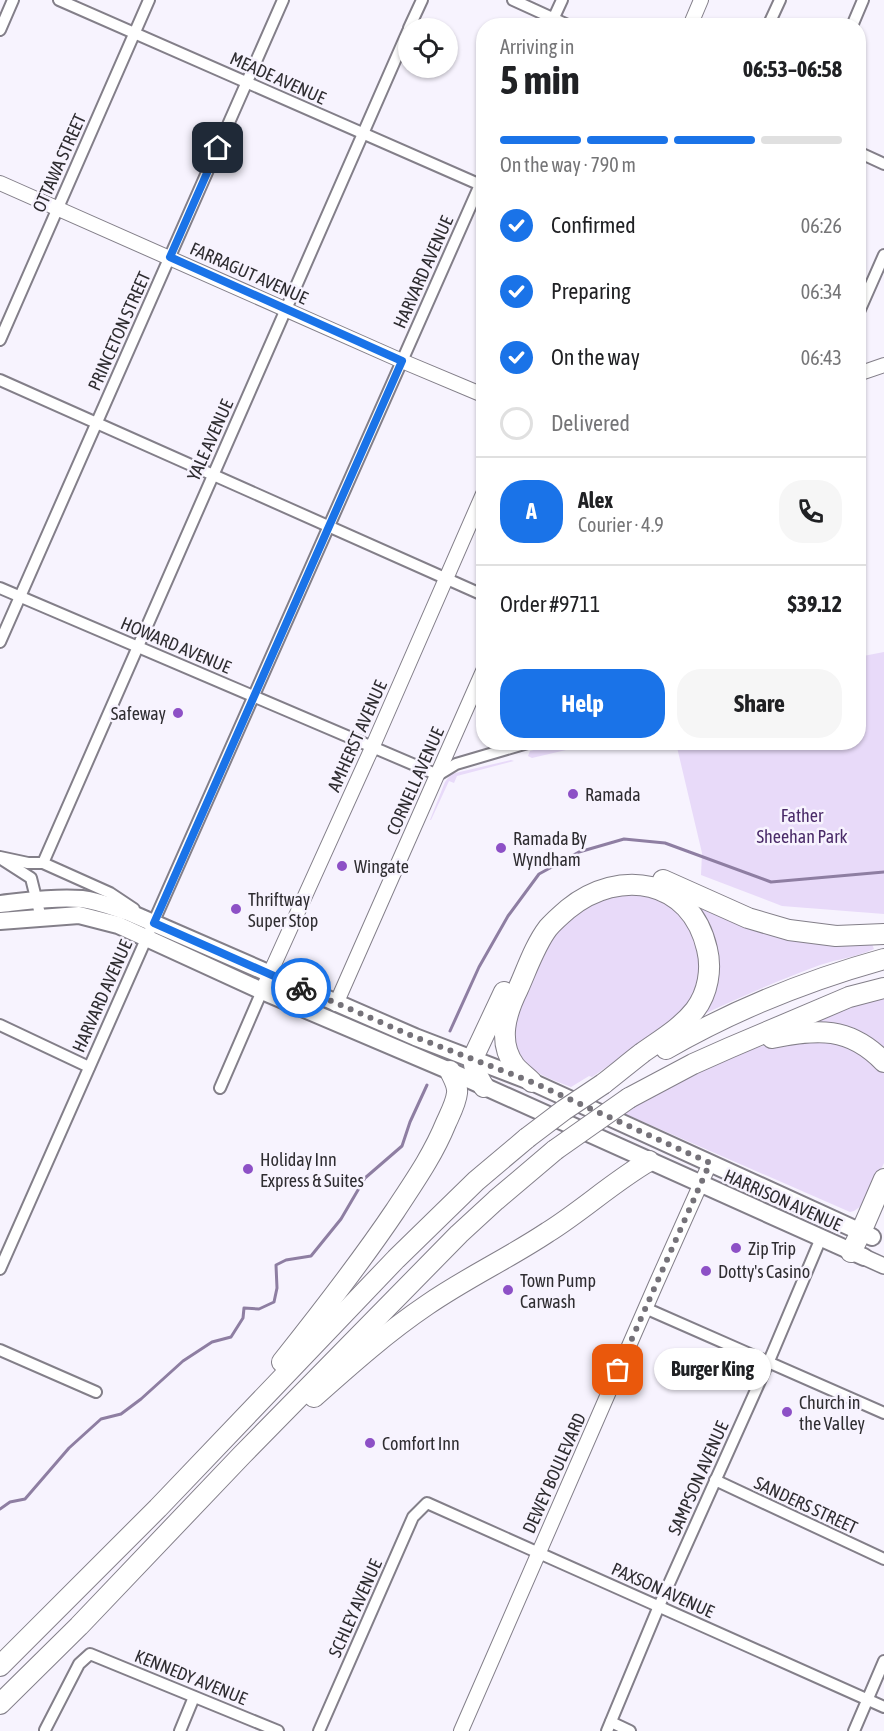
<!DOCTYPE html>
<html lang="en">
<head>
<meta charset="utf-8">
<style>
  :root { --surface:#fff; --page:#f6f6f6; --text:#202124; --muted:#757577; --line:#e0e0e0; --accent:#1a73e8 }
  body { margin:0; font-family:"Asap Condensed",sans-serif; background:var(--page); color:var(--text); height:100vh; display:flex; flex-direction:column; font-size:22px; white-space:nowrap }
  * { box-sizing:border-box; margin:0 }
  p { font-size:20px; color:var(--muted) }
  .icon { flex:none; width:33px; height:33px; fill:none; stroke:currentColor; stroke-width:2; stroke-linecap:round; stroke-linejoin:round }
  .map { position:relative; flex:1; overflow:hidden }
  .details { position:absolute; left:476px; top:18px; width:390px; height:732px; display:flex; flex-direction:column; background:var(--surface); border-radius:24px; box-shadow:0 2px 4px #0004 }
  .details>* { flex:none }
  .tools { position:absolute; left:398px; top:18px; display:grid; gap:12px }
  .tools a { display:grid; place-items:center; width:60px; height:60px; border-radius:50%; background:var(--surface); box-shadow:0 2px 4px #0004; font-size:30px }
  .pin { position:absolute; display:grid; place-items:center; width:51px; height:51px; color:#fff; margin:-26px; border-radius:12px; box-shadow:0 3px 9px #0006 }
  .courier { position:absolute; display:grid; place-items:center; width:60px; height:60px; margin:-30px; border:4px solid #1a73e8; border-radius:50%; background:#fff; color:#222; box-shadow:0 2px 8px #0007 }
  .bubble { position:absolute; height:42px; border-radius:21px; background:var(--surface); box-shadow:0 2px 4px #0004; font-size:20px; font-weight:700; line-height:42px; text-align:center }
  .headline em { font-style:normal; font-weight:700 }
  .headline div { display:flex; flex-direction:column-reverse }
  .headline { display:flex; align-items:center; justify-content:space-between; height:102px; padding:0 24px }
  h1 { font-size:39px; font-weight:700; line-height:45px }
  .bar { display:grid; grid-template-columns:repeat(4,1fr); gap:9px 6px; align-content:center; height:72px; padding:0 24px }
  .bar i { height:8px; border-radius:4px; background:var(--line) }
  .bar .on { background:var(--accent) }
  .bar p { grid-column:span 4 }
  .line { display:flex; align-items:center; gap:15px; padding:0 24px; border-top:2px solid var(--line) }
  .line div { flex:1 }
  .round { display:grid; place-items:center; flex:none; width:63px; height:63px; border-radius:24px; background:var(--page) }
  ol { padding:0 24px; list-style:none }
  li { display:flex; align-items:center; gap:18px; height:66px }
  li p { margin-inline-start:auto }
  li .icon { padding:6px; border-radius:50%; background:var(--accent); color:#fff; stroke-width:4 }
  li:last-child { color:var(--muted) }
  li i { width:33px; height:33px; border:3px solid var(--line); border-radius:50% }
  .primary-button { display:flex; gap:12px; margin-top:auto; padding:12px 24px }
  .primary-button a { flex:1; height:69px; border-radius:24px; background:var(--accent); color:#fff; font-size:24px; font-weight:700; line-height:69px; text-align:center }
  .primary-button a+a { background:var(--page); color:var(--text) }
  .map>svg:first-child { display:block }
  .green { fill:#e8daf9 }
  .lines { fill:none; stroke-linecap:round; stroke-linejoin:round }
  .stream { stroke:#8e7ea2; stroke-width:3 }
  .minor-casing { stroke:#837f89; stroke-width:14 }
  .tertiary-casing { stroke:#837f89; stroke-width:16 }
  .secondary-casing { stroke:#837f89; stroke-width:18 }
  .primary-casing { stroke:#837f89; stroke-width:20 }
  .motorway-casing { stroke:#837f89; stroke-width:22 }
  .minor { stroke:#fff; stroke-width:10 }
  .tertiary { stroke:#fff; stroke-width:14 }
  .secondary { stroke:#fff; stroke-width:15 }
  .primary { stroke:#fff; stroke-width:16 }
  .motorway { stroke:#fff; stroke-width:20 }
  .motorway-bridge-casing { stroke:#837f89; stroke-width:22; stroke-linecap:butt }
  .motorway-bridge { stroke:#fff; stroke-width:20 }
  .done { stroke:#757279; stroke-width:6; stroke-dasharray:0 10.8 }
  .route { stroke:#1a73e8; stroke-width:8 }
  .poi-dot { fill:#8d50c6; stroke:#f7f3fe; stroke-width:2 }
  .labels { text-anchor:middle; dominant-baseline:central; stroke-width:5; stroke-linejoin:round; paint-order:stroke }
  .street-label { font-size:18px; fill:#2f2d31; stroke:#f7f3fe }
  .poi-label { font-size:18px; fill:#2f2d31; stroke:#f7f3fe; text-anchor:start }
  .park-label { font-size:18px; fill:#4a2b69; stroke:#f7f3fe }
</style>
</head>
<body>
<div class="map">
<svg width="884" height="1731" viewBox="0 0 884 1731">
  <rect width="100%" height="100%" fill="#f7f3fe"/>
  <g class="green">
    <path d="M884,652V914L782,906L701,875L702,853L676,743L858,742V657Z"/>
    <path d="M561,742H596V743L532,758L528,756L530,751Z"/>
    <path d="M511,760L514,761L457,776L454,783L449,781L431,820H430L445,782L451,774Z"/>
    <path d="M607,892L658,894L691,924L703,967L694,997L676,1019L592,1077L589,1076L571,1087C550,1079 530,1073 519,1052H516L513,1044V1020L554,930Z"/>
    <path d="M699,906L872,944L874,949C857,957 838,959 820,965C779,980 740,997 700,1016Z"/>
    <path d="M884,996V1047C858,1027 845,1022 812,1023L828,1013Z"/>
    <path d="M804,1036L836,1037L884,1070V1163L864,1204L854,1211L850,1212L623,1113L640,1101L644,1102L648,1100V1095L716,1063L759,1047Z"/>
  </g>
  <g class="lines">
    <g class="stream">
      <path d="M450,1031L479,967L508,916L539,874L579,852L624,839L665,843L771,882L884,872"/>
      <path d="M0,1509L10,1502L25,1499L69,1448L101,1419L121,1414L141,1399L183,1361L212,1342L231,1337L243,1318L244,1308L259,1309L274,1302L277,1288L276,1265L286,1260L311,1256L341,1219L365,1178L402,1146L410,1122L427,1085"/>
    </g>
    <defs>
      <g id="minor">
        <path d="M59,0L483,186"/>
        <path d="M513,0L570,26"/>
        <path d="M550,26L562,0"/>
        <path d="M768,26L780,0"/>
        <path d="M852,26L863,0"/>
        <path d="M409,28L422,0"/>
        <path d="M0,30L13,0"/>
        <path d="M858,152L884,164"/>
        <path d="M858,314L884,255"/>
        <path d="M0,340L149,0"/>
        <path d="M0,380L483,595"/>
        <path d="M0,588L438,775L456,764L531,742"/>
        <path d="M0,642L283,0"/>
        <path d="M0,857L28,863H43L110,893L134,909"/>
        <path d="M3,860L31,878L41,918"/>
        <path d="M43,863L408,31"/>
        <path d="M0,1025L89,1067"/>
        <path d="M220,1088L262,991"/>
        <path d="M0,1269L483,178"/>
        <path d="M645,1308L884,1413"/>
        <path d="M0,1350L96,1392"/>
        <path d="M715,1480L884,1559"/>
        <path d="M611,1722L630,1731"/>
        <path d="M45,1730L79,1664L90,1654L278,1731"/>
        <path d="M180,1731L194,1697"/>
        <path d="M319,1731L413,1517L427,1503L884,1707"/>
        <path d="M607,1731L659,1606L769,1361L821,1238"/>
        <path d="M854,1731L884,1661"/>
      </g>
      <g id="tertiary">
        <path d="M690,26L701,0"/>
        <path d="M0,183L402,361L483,395"/>
        <path d="M858,374L884,365"/>
        <path d="M262,991L372,748L483,494"/>
        <path d="M336,1004L483,671"/>
        <path d="M461,1731L656,1284L710,1163"/>
      </g>
      <path id="secondary" d="M864,1257L884,1266"/>
      <g id="primary">
        <path d="M0,904C27,901 55,897 82,899C98,901 113,907 128,912L415,1037L532,1082L872,1237"/>
        <path d="M0,921L79,915L118,925L262,991L450,1071L864,1257"/>
      </g>
      <g id="motorway">
        <path d="M663,880L748,918L789,930L836,936L884,934"/>
        <path d="M772,1038C818,1029 849,1026 884,1062"/>
        <path d="M666,1049C734,1010 808,980 884,959"/>
        <path d="M532,1082C527,1077 520,1072 515,1066C497,1042 506,1013 518,989C527,969 535,945 548,928C554,921 561,915 568,909C620,867 691,879 707,949C712,969 708,993 695,1010C681,1028 660,1040 642,1053C629,1063 616,1074 603,1084"/>
        <path d="M484,1087C478,1077 474,1070 473,1058L504,992"/>
        <path d="M629,1098L693,1064L729,1048L849,997L884,988"/>
        <path d="M851,1252L861,1232L884,1179"/>
        <path d="M282,1362C321,1313 360,1263 395,1211C414,1182 433,1155 446,1123C450,1114 456,1103 457,1093C458,1085 453,1078 450,1071"/>
        <path d="M314,1397C350,1365 387,1332 427,1305C466,1278 509,1258 548,1232C583,1210 613,1182 649,1161"/>
        <path d="M0,1666L158,1508L396,1259L476,1181L527,1138"/>
        <path d="M0,1704L79,1626L242,1455L459,1234L496,1200L555,1150"/>
      </g>
    </defs>
    <use href="#minor" class="minor-casing"/>
    <use href="#tertiary" class="tertiary-casing"/>
    <use href="#secondary" class="secondary-casing"/>
    <use href="#primary" class="primary-casing"/>
    <use href="#motorway" class="motorway-casing"/>
    <use href="#minor" class="minor"/>
    <use href="#tertiary" class="tertiary"/>
    <use href="#secondary" class="secondary"/>
    <use href="#primary" class="primary"/>
    <use href="#motorway" class="motorway"/>
    <defs>
      <g id="motorway-bridge">
        <path d="M527,1138L564,1110L603,1084"/>
        <path d="M555,1150L629,1098"/>
      </g>
    </defs>
    <use href="#motorway-bridge" class="motorway-bridge-casing"/>
    <use href="#motorway-bridge" class="motorway-bridge"/>
  </g>
  <g class="lines">
    <path class="done" d="M301,988L415,1037L532,1082L710,1163L618,1370"/>
    <path class="route" d="M218,148L170,257L402,361L154,923L301,988"/>
  </g>
  <g class="poi-dot">
    <circle cx="178" cy="713" r="6"/>
    <circle cx="573" cy="794" r="6"/>
    <circle cx="501" cy="848" r="6"/>
    <circle cx="342" cy="866" r="6"/>
    <circle cx="236" cy="909" r="6"/>
    <circle cx="248" cy="1169" r="6"/>
    <circle cx="736" cy="1248" r="6"/>
    <circle cx="706" cy="1271" r="6"/>
    <circle cx="508" cy="1290" r="6"/>
    <circle cx="787" cy="1412" r="6"/>
    <circle cx="370" cy="1443" r="6"/>
  </g>
  <g class="labels">
    <g class="street-label">
      <text transform="translate(278 78) rotate(24)">MEADE AVENUE</text>
      <text transform="translate(59 163) rotate(-66)">OTTAWA STREET</text>
      <text transform="translate(423 272) rotate(-66)">HARVARD AVENUE</text>
      <text transform="translate(249 273) rotate(24)">FARRAGUT AVENUE</text>
      <text transform="translate(119 331) rotate(-66)">PRINCETON STREET</text>
      <text transform="translate(210 440) rotate(-66)">YALE AVENUE</text>
      <text transform="translate(176 645) rotate(23)">HOWARD AVENUE</text>
      <text transform="translate(357 736) rotate(-66)">AMHERST AVENUE</text>
      <text transform="translate(415 781) rotate(-66)">CORNELL AVENUE</text>
      <text transform="translate(102 996) rotate(-66)">HARVARD AVENUE</text>
      <text transform="translate(783 1200) rotate(24)">HARRISON AVENUE</text>
      <text transform="translate(554 1473) rotate(-66)">DEWEY BOULEVARD</text>
      <text transform="translate(698 1478) rotate(-66)">SAMPSON AVENUE</text>
      <text transform="translate(806 1505) rotate(25)">SANDERS STREET</text>
      <text transform="translate(663 1590) rotate(24)">PAXSON AVENUE</text>
      <text transform="translate(355 1608) rotate(-66)">SCHLEY AVENUE</text>
      <text transform="translate(191 1677) rotate(22)">KENNEDY AVENUE</text>
    </g>
    <g class="poi-label">
      <text x="166" y="713" text-anchor="end">Safeway</text>
      <text x="585" y="794">Ramada</text>
      <text x="513" y="838">Ramada By<tspan x="513" dy="21">Wyndham</tspan></text>
      <text x="354" y="866">Wingate</text>
      <text x="248" y="899">Thriftway<tspan x="248" dy="21">Super Stop</tspan></text>
      <text x="260" y="1159">Holiday Inn<tspan x="260" dy="21">Express &amp; Suites</tspan></text>
      <text x="748" y="1248">Zip Trip</text>
      <text x="718" y="1271">Dotty's Casino</text>
      <text x="520" y="1280">Town Pump<tspan x="520" dy="21">Carwash</tspan></text>
      <text x="799" y="1402">Church in<tspan x="799" dy="21">the Valley</tspan></text>
      <text x="382" y="1443">Comfort Inn</text>
    </g>
    <g class="park-label">
      <text x="802" y="815">Father<tspan x="802" dy="21">Sheehan Park</tspan></text>
    </g>
  </g>
</svg>
<div class="tools">
<a><svg class="icon" aria-label="locate" viewBox="0 0 24 24"><circle cx="12" cy="12" r="6"/><path d="M12 2v4M12 18v4M2 12h4M18 12h4"/></svg></a>
</div>
<div class="pin" style="left:618px;top:1370px;background:#ea580c"><svg class="icon" aria-label="bag" viewBox="0 0 24 24"><path d="M5 8h14l-1 12H6zM9 8a3 3 0 0 1 6 0"/></svg></div>
<div class="pin" style="left:218px;top:148px;background:#1f2937"><svg class="icon" aria-label="home" viewBox="0 0 24 24"><path d="M3 11l9-7 9 7M6 9v11h12V9"/></svg></div>
<div class="courier" style="left:301px;top:988px"><svg class="icon" aria-label="bike" viewBox="0 0 24 24"><circle cx="6" cy="16" r="4"/><circle cx="18" cy="16" r="4"/><path d="M6 16l4-8h5l3 8M10 8l3 8H6M13 5h3"/></svg></div>
<div class="bubble" style="left:654px;top:1348px;width:117px">Burger King</div>
<section class="details">
<div class="headline"><div><h1>5 min</h1><p>Arriving in</p></div><em>06:53–06:58</em></div>
<div class="bar"><i class="on"></i><i class="on"></i><i class="on"></i><i></i><p>On the way · 790 m</p></div>
<ol>
<li><svg class="icon" aria-label="check" viewBox="0 0 24 24"><path d="M5 12l5 5 9-10"/></svg>Confirmed<p>06:26</p></li>
<li><svg class="icon" aria-label="check" viewBox="0 0 24 24"><path d="M5 12l5 5 9-10"/></svg>Preparing<p>06:34</p></li>
<li><svg class="icon" aria-label="check" viewBox="0 0 24 24"><path d="M5 12l5 5 9-10"/></svg>On the way<p>06:43</p></li>
<li><i></i>Delivered</li>
</ol>
<div class="line" style="height:108px"><b class="round" style="background:var(--accent);color:#fff">A</b><div><b>Alex</b><p>Courier · 4.9</p></div><a class="round"><svg class="icon" aria-label="phone" viewBox="0 0 24 24"><path d="M5 4h4l2 5-3 2q2 4 5 5l2-3 5 2v4C11 20 4 13 5 4z"/></svg></a></div>
<div class="line" style="height:78px"><div>Order #9711</div><b>$39.12</b></div>
<div class="primary-button"><a>Help</a><a>Share</a></div>
</section>
</div>
</body>
</html>
